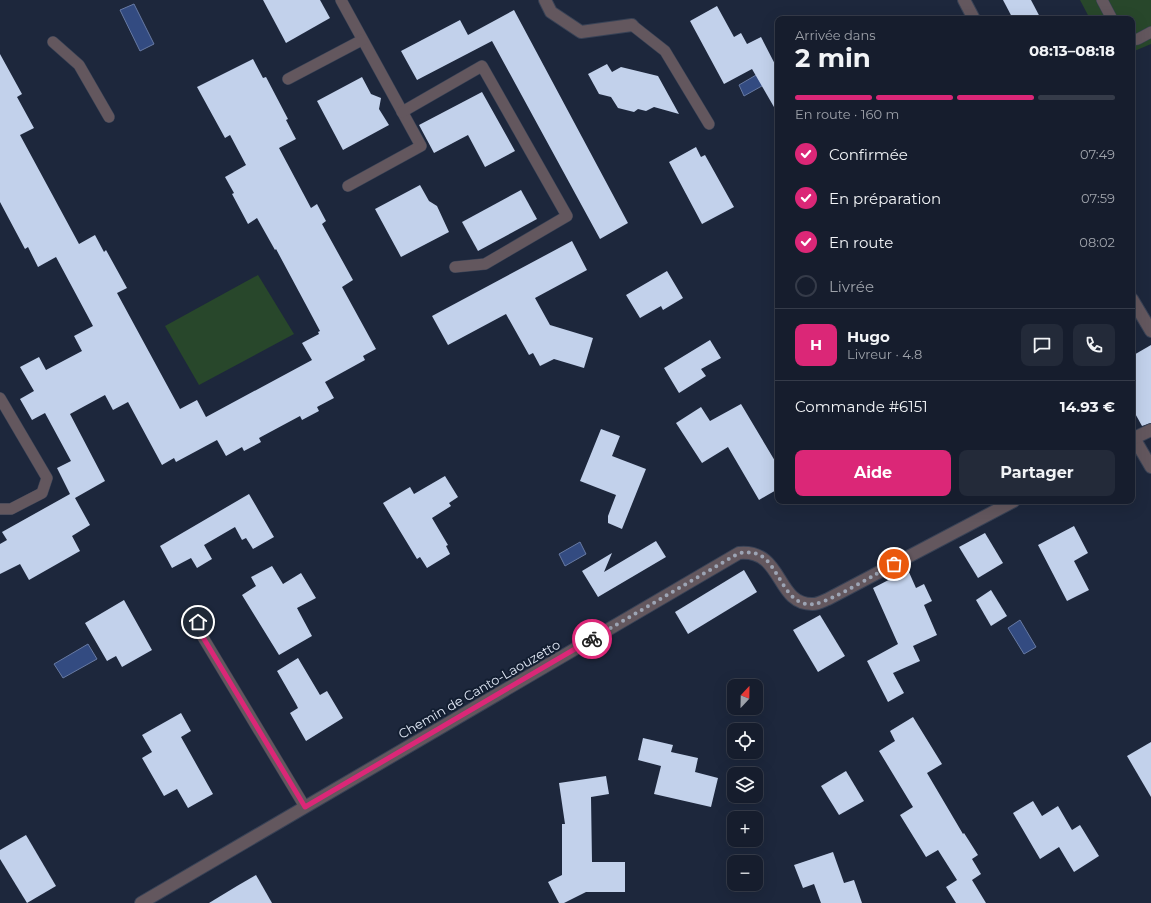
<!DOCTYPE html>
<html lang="fr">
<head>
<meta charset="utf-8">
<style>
  :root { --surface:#161d2d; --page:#232a39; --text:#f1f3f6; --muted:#9ea2aa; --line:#353b49; --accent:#db2777 }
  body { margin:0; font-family:Montserrat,sans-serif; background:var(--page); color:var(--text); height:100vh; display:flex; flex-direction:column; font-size:15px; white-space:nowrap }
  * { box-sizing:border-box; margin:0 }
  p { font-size:13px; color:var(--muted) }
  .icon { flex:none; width:22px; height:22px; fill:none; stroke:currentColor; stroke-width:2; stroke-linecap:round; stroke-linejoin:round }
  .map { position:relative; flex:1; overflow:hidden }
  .drawer { position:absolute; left:775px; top:16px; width:360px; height:488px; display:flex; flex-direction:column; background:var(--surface); border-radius:8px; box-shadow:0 4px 16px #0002,0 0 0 1px var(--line) }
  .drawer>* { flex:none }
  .needle { width:26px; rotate:22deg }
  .controls { position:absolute; left:727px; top:679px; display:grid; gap:8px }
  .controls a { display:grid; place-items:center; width:36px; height:36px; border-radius:8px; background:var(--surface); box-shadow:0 4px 16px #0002,0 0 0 1px var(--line); font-size:20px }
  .pin { position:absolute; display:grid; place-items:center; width:34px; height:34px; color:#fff; margin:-17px; border:2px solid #fff; border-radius:50%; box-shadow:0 1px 4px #0007 }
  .courier { position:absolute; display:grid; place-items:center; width:40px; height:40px; margin:-20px; border:3px solid #db2777; border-radius:50%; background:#fff; color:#222; box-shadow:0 1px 5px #0007 }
  .head em { font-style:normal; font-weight:700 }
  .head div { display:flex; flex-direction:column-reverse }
  .head { display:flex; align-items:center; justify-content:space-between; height:68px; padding:0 20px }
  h1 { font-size:26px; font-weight:700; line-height:30px }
  .bar { display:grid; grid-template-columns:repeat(4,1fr); gap:6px 4px; align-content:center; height:48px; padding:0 20px }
  .bar i { height:5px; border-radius:3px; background:var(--line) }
  .bar .current { background:var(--accent) }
  .bar p { grid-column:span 4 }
  .line { display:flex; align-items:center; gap:10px; padding:0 20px; border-top:1px solid var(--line) }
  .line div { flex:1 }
  .round { display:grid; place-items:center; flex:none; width:42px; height:42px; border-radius:8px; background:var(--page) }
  ol { padding:0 20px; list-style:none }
  li { display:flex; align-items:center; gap:12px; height:44px }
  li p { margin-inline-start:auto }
  li .icon { padding:4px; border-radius:50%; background:var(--accent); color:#fff; stroke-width:4 }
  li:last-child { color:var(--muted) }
  li i { width:22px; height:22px; border:2px solid var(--line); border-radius:50% }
  .primary-button { display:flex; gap:8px; margin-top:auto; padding:8px 20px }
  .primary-button a { flex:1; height:46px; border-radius:8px; background:var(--accent); color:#fff; font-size:16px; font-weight:700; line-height:46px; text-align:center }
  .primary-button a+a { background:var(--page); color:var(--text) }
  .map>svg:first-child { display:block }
  .green { fill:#28472b }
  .water { fill:#334b81; stroke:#677aa4 }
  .building { fill:#c2d1eb }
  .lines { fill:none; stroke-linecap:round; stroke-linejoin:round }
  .lane-casing { stroke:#384256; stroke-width:12 }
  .street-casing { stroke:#384256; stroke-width:14 }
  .lane { stroke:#63575e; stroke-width:11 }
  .street { stroke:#63575e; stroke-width:12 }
  .done { stroke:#9ca4b4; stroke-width:4; stroke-dasharray:0 7.2 }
  .route { stroke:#db2777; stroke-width:5 }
  .labels { text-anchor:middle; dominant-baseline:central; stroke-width:4; stroke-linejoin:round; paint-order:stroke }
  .street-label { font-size:13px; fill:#e0e7f5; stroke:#131e31 }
</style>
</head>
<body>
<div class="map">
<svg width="1151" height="903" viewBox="0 0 1151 903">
  <rect width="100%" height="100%" fill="#1d273c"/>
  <g class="green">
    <path d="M1080,0H1151V44L1132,52V19H1090Z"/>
    <path d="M258,275L294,334L199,385L165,326Z"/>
  </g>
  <g class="water">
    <path d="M134,4L154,44L140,51L120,10Z"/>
    <path d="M775,64L778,69V77L744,96L739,85Z"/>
    <path d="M580,542L586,554L565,566L559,554Z"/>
    <path d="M1020,620L1036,647L1024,654L1008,628Z"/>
    <path d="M88,644L97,659L63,678L54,664Z"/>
  </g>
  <g class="building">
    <path d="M263,0H320L330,18L286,43Z"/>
    <path d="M1003,0H1031L1041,19H1013Z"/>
    <path d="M717,6L734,37L741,33L747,44L761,37L778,70V114L752,69L724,84L690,21Z"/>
    <path d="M514,10L628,223L600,239L492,41L417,80L401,51L460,20L468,35Z"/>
    <path d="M0,54L22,94L17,97L34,128L20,135L79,244L95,235L104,252L106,250L127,288L117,293L180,409L197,400L206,417L312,360L302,343L319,334L318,332L320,331L276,249L275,250L257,218L248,224L232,194L234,193L225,177L246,165L230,135L225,138L197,87L253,59L263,78L266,77L288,119L286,120L296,139L279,148L311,208L317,204L326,221L322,224L353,280L342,287L376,349L363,356L365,360L325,382L334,398L317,407L319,411L302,420L300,416L259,438L261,442L244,451L242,447L226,456L217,440L176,462L174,458L162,465L128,402L113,410L105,395L70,414L105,481L75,498L90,525L72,536L80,551L29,580L20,564L0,574V544L7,540L2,532L70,494L57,468L71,461L45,413L32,420L20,399L34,391L20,367L39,357L46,370L82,351L74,336L93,326L56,257L38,267L28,247L25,249L0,202Z"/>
    <path d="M607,64L612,72L621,67L658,76L679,114L654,107L646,111L638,109L634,112L618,108L611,97L599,94L588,74Z"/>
    <path d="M362,77L371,94L381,98L379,109L389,125L343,150L317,101Z"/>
    <path d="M482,92L515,151L485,167L468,135L434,153L419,125Z"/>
    <path d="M696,147L701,157L705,155L734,207L702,224L669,162Z"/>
    <path d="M420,185L429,201L437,206L449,232L401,257L375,209Z"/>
    <path d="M521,190L537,219L478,251L462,222Z"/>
    <path d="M572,241L587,270L535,298L550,325L593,338L584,368L554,359L540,366L533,353L529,355L506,314L448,345L432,316Z"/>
    <path d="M667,271L683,298L663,310L661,306L640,318L626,295Z"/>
    <path d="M710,340L721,358L701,369L706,376L679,393L664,368Z"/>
    <path d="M1151,345V423L1142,426L1132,408V356Z"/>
    <path d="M741,404L778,466V489L759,500L728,447L702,463L676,423L701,407L710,421Z"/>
    <path d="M601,429L620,436L612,456L646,469L622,529L608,523V516L616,495L580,481Z"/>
    <path d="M445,476L458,497L449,503L451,506L432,518L448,545L446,546L450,554L427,568L420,557L417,559L383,503L410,487L414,494Z"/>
    <path d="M249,494L274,537L253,549L246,538L242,540L235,527L204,545L212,559L197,568L191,558L172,568L160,546Z"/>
    <path d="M1074,526L1088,553L1074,561L1089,590L1067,601L1038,545Z"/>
    <path d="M985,533L1003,563L978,578L959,547Z"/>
    <path d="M656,541L666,557L598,597L582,571L612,553L604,572Z"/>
    <path d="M272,566L283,584L301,573L316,598L297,608L312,636L279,655L242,595L256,586L251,577Z"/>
    <path d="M744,570L757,592L688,634L675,612Z"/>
    <path d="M908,570L916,588L924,584L932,601L924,605L937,635L913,646L920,661L893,673L904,693L888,702L867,661L898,644L873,588Z"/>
    <path d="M991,590L1007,616L991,626L976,600Z"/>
    <path d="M124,600L152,650L122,667L116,656L107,661L85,623Z"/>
    <path d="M820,615L845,656L818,672L793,630Z"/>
    <path d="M298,658L320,695L327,691L343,718L306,741L290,713L298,708L296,704L277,671Z"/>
    <path d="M181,713L191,731L181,737L213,794L188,808L177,789L164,796L142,758L152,752L142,735Z"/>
    <path d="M913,717L942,764L927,773L963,834L964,833L978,855L972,859L981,874L972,880L986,903H956L946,887L957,880L938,850L926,857L900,815L913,807L879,751L895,741L890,731Z"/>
    <path d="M643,738L673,745L671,752L698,758L695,772L718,778L711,807L654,794L661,766L638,760Z"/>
    <path d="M1151,742V797L1127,756Z"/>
    <path d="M846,771L864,801L839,815L821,786Z"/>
    <path d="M606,776L609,794L591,797L592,862H625V892H586L564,903H559L548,882L562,875V824H565L559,783Z"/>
    <path d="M1033,801L1042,816L1058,806L1072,830L1080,825L1099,856L1074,872L1059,847L1040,859L1013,813Z"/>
    <path d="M26,835L56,886L27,903L0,859V850Z"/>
    <path d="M833,852L844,883L854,880L862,903H821L814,884L803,888L794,865Z"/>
    <path d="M256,875L272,903H209L237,886Z"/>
  </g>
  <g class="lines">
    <defs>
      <g id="lane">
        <path d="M341,0L421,146L348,186"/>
        <path d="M1102,0L1112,19"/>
        <path d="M632,25L665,51L709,124"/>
        <path d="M1132,40L1138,39L1151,32"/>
        <path d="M53,42L79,65L109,117"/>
        <path d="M288,79L362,40"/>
        <path d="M402,112L482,66L567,216L485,264L455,267"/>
        <path d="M0,398L47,478L42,493L11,509H0"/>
        <path d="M195,611L201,634L305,807"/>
      </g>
      <g id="street">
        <path d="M545,0L551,12L581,32L632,25"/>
        <path d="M964,0L974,19"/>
        <path d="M1132,299L1151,331"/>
        <path d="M1134,438L1151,467"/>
        <path d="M1132,439L1151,430"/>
        <path d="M141,903L739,553C784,549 775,605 813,604C818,604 823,601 828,599L1014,501"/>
      </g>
    </defs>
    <use href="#lane" class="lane-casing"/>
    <use href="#street" class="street-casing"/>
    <use href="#lane" class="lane"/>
    <use href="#street" class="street"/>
  </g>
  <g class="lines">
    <path class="done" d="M592,639L739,553C747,552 753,552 760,555C780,566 785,609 815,604C834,600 875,574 894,564"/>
    <path class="route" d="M198,622L201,634L305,807L592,639"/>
  </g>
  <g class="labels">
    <g class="street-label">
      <text transform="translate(479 689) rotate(-30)">Chemin de Canto-Laouzetto</text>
    </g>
  </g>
</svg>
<div class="controls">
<a><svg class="needle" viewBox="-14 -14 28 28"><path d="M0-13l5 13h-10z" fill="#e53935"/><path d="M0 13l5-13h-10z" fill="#9ea2aa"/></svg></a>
<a><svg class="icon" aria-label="locate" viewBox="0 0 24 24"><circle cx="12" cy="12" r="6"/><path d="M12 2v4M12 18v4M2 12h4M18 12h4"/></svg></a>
<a><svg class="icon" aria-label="layers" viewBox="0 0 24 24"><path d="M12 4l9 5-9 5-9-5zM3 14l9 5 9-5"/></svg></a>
<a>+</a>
<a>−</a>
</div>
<div class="pin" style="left:894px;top:564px;background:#ea580c"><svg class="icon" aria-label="bag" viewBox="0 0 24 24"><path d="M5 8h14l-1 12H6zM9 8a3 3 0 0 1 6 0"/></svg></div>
<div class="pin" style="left:198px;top:622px;background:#1f2937"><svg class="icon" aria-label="home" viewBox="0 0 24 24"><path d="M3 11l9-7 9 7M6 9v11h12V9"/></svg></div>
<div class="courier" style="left:592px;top:639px"><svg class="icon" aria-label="bike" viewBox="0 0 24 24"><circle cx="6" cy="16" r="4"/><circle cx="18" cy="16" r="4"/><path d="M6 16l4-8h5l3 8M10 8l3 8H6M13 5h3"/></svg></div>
<section class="drawer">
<div class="head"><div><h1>2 min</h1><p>Arrivée dans</p></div><em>08:13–08:18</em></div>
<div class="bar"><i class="current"></i><i class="current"></i><i class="current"></i><i></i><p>En route · 160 m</p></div>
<ol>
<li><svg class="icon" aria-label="check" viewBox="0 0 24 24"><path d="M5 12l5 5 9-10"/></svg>Confirmée<p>07:49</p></li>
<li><svg class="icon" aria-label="check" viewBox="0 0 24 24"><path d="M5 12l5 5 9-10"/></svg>En préparation<p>07:59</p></li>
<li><svg class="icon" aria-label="check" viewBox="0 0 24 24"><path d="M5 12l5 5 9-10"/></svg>En route<p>08:02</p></li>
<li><i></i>Livrée</li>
</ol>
<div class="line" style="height:72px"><b class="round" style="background:var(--accent);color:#fff">H</b><div><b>Hugo</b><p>Livreur · 4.8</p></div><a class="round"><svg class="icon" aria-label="chat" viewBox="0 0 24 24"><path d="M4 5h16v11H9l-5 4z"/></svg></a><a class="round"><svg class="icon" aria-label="phone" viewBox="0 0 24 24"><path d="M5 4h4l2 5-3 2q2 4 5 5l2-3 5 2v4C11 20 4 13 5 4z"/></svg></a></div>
<div class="line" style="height:52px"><div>Commande #6151</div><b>14.93 €</b></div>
<div class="primary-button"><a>Aide</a><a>Partager</a></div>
</section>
</div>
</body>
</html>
